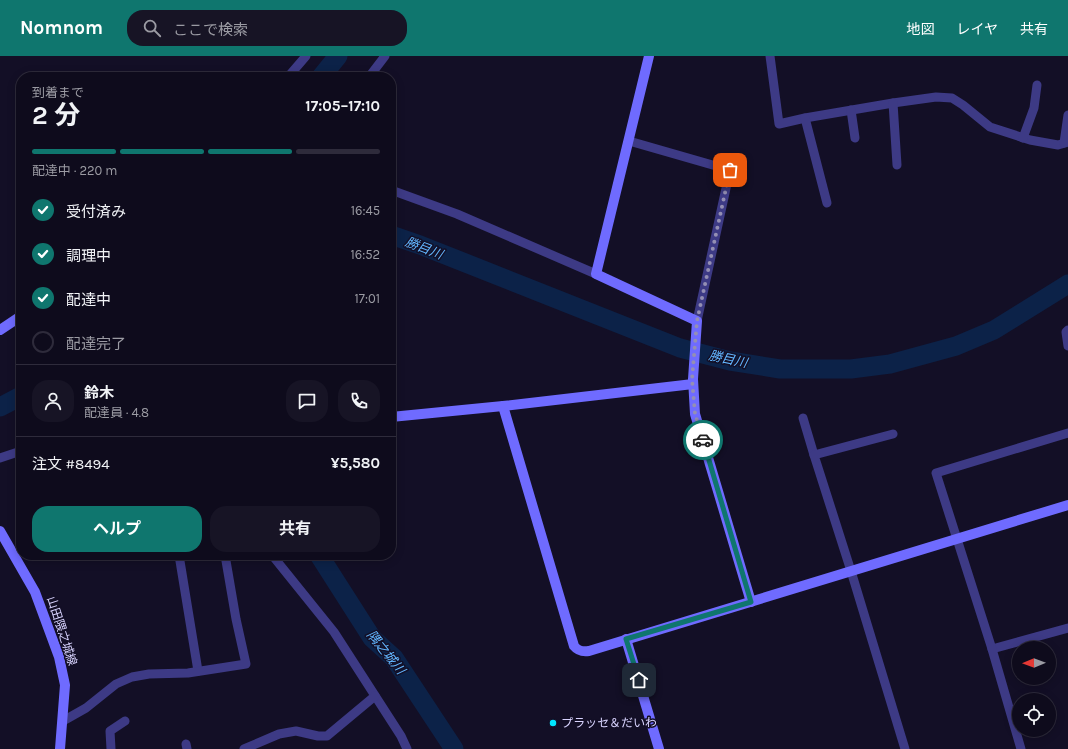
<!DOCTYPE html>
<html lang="ja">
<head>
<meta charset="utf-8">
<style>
  :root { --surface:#0e0b1c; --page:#171425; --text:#f1f3f6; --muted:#9b9ba3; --line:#2e2b3b; --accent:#0f766e }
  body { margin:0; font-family:Karla,"Noto Sans JP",sans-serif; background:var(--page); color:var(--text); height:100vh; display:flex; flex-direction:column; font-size:15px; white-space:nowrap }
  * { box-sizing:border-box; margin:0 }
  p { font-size:13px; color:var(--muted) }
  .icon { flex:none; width:22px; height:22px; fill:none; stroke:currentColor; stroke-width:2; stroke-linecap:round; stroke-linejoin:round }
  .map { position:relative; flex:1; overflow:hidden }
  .sheet { position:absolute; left:16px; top:16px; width:380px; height:488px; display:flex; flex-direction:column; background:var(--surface); border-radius:16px; box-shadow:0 2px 10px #0003,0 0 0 1px var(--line) }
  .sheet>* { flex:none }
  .needle { width:26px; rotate:269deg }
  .fabs { position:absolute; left:1012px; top:585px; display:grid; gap:8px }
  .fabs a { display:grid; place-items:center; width:44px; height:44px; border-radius:50%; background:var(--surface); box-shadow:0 2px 10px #0003,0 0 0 1px var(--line); font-size:20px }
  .pin { position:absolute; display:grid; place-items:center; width:34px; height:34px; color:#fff; margin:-17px; border-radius:8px; box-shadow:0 2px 6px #0006 }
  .courier { position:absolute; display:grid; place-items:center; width:40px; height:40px; margin:-20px; border:3px solid #0f766e; border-radius:50%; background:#fff; color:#222; box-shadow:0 1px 5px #0007 }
  .headline em { font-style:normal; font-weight:700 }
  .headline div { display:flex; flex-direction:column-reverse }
  .headline { display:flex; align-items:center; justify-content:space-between; height:68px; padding:0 16px }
  h1 { font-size:26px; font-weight:700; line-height:30px }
  .bar { display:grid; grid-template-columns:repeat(4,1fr); gap:6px 4px; align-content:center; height:48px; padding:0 16px }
  .bar i { height:5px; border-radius:3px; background:var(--line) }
  .bar .current { background:var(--accent) }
  .bar p { grid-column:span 4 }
  .line { display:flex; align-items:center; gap:10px; padding:0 16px; border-top:1px solid var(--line) }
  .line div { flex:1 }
  .round { display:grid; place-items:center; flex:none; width:42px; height:42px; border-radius:16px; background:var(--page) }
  ol { padding:0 16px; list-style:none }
  li { display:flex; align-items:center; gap:12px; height:44px }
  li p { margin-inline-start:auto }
  li .icon { padding:4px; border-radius:50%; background:var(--accent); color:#fff; stroke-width:4 }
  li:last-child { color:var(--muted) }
  li i { width:22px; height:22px; border:2px solid var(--line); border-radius:50% }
  .primary-button { display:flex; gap:8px; margin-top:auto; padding:8px 16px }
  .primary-button a { flex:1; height:46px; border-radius:16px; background:var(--accent); color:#fff; font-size:16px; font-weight:700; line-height:46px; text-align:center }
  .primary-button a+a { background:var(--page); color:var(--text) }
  header { display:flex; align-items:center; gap:24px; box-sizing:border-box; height:56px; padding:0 20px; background:var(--accent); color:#fff }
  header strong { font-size:19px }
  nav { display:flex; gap:22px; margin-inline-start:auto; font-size:14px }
  .search { width:280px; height:36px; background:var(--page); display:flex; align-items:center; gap:10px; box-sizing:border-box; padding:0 14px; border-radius:16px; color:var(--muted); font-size:15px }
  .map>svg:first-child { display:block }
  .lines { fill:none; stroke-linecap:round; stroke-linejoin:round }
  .river { stroke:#0c2248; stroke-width:19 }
  .street { stroke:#3d3a85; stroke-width:9 }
  .secondary { stroke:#6f6bff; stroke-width:10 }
  .done { stroke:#948fb3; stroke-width:4; stroke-dasharray:0 7.2 }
  .route { stroke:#0f766e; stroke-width:5 }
  .poi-dot { fill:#00e5ff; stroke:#130f26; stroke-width:1.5 }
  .labels { text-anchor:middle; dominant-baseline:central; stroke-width:3; stroke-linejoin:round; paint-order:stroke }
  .street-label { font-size:12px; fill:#d9d4ff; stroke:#130f26 }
  .poi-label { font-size:12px; fill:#d9d4ff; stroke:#130f26; text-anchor:start }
  .water-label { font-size:13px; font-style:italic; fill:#62b6ff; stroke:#130f26 }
</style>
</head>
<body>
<header>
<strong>Nomnom</strong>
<div class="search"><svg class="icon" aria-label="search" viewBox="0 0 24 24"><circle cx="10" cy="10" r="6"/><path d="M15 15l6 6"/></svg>ここで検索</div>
<nav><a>地図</a><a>レイヤ</a><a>共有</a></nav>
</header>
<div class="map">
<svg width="1068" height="693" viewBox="0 0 1068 693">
  <rect width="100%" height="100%" fill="#130f26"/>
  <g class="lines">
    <g class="river">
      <path d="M321,21L338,0"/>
      <path d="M391,179L420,189L680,292L730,305L780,313H851L890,308L956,290L994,274L1068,228"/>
      <path d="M0,351L21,340"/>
      <path d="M319,499L372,582L394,602L454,693"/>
    </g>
    <g class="street">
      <path d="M770,0L779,68L805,62L893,47L936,41L952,42L963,49L990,71L1030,84L1058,89L1068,86"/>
      <path d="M288,21L306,0"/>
      <path d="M369,21L385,0"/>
      <path d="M893,47L897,109"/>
      <path d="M851,54L855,82"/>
      <path d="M805,62L827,147"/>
      <path d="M1023,82L1034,52L1037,29"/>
      <path d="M629,85L730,114L697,265"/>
      <path d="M1064,87L1068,59"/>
      <path d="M391,134L457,158L596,218"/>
      <path d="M1068,274L1066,276L1068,290"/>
      <path d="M803,362L814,399"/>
      <path d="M893,378L814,399L851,515L905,693"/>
      <path d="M0,402L21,395"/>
      <path d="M179,499L198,615"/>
      <path d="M272,499L334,576L401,680L407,693"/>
      <path d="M992,593L1068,572"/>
      <path d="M63,665L86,652L116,628L132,621L149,618L188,617L246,608L236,563L225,499"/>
      <path d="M186,688L187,693"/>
      <path d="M111,693L110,675L125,665"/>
      <path d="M244,693L279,678L296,675L318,680H327L375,640"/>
      <path d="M1021,693L992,593L936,417L1068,377"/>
    </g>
    <g class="secondary">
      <path d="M649,0L596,218L697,265L693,323L695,358L751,546"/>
      <path d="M0,274L21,260"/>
      <path d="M503,350L574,590C578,595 582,596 589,595L1068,449"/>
      <path d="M391,361L503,350L693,328"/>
      <path d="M0,475L35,536L59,601L65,629L60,693"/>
      <path d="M626,583L659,693"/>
    </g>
  </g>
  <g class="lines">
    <path class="done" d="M703,384L695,358L692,323L697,265L730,114"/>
    <path class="route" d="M639,624L626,583L751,546L703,384"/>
  </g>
  <circle class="poi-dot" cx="553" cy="667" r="4"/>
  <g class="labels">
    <g class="street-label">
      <text transform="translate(62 575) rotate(72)">山田隈之城線</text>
    </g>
    <g class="poi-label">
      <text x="561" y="667">プラッセ＆だいわ</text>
    </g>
    <g class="water-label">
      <text transform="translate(424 192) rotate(21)">勝目川</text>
      <text transform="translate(728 303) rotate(12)">勝目川</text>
      <text transform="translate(386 596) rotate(51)">隅之城川</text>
    </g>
  </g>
</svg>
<div class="fabs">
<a><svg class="needle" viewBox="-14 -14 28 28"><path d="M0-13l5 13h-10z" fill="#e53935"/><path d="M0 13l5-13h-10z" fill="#9b9ba3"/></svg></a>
<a><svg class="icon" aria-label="locate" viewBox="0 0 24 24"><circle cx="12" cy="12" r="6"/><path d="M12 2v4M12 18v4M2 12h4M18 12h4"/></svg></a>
</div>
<div class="pin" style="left:730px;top:114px;background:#ea580c"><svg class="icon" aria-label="bag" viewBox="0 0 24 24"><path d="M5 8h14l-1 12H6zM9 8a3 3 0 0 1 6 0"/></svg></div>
<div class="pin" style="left:639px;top:624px;background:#1f2937"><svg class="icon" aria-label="home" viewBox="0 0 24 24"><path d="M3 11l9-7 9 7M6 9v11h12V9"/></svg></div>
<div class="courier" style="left:703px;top:384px"><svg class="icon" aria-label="car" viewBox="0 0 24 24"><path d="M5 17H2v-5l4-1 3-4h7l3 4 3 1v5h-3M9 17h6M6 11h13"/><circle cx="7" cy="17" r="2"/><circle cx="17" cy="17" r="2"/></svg></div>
<section class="sheet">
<div class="headline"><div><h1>2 分</h1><p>到着まで</p></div><em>17:05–17:10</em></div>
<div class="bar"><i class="current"></i><i class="current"></i><i class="current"></i><i></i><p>配達中 · 220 m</p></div>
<ol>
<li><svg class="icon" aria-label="check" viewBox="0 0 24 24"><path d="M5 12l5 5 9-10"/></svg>受付済み<p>16:45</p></li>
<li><svg class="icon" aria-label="check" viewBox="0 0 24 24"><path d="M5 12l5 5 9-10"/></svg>調理中<p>16:52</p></li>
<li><svg class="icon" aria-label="check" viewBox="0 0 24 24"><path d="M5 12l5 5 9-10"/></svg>配達中<p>17:01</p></li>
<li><i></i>配達完了</li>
</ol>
<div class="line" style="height:72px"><a class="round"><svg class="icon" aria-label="person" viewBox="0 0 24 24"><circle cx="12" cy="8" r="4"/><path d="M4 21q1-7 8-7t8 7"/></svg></a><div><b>鈴木</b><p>配達員 · 4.8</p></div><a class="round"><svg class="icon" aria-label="chat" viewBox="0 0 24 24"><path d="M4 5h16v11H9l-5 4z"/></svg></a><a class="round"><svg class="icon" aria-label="phone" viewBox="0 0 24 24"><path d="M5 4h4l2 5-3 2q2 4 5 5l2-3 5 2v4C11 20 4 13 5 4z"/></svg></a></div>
<div class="line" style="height:52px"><div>注文 #8494</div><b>¥5,580</b></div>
<div class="primary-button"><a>ヘルプ</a><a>共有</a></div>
</section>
</div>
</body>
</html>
